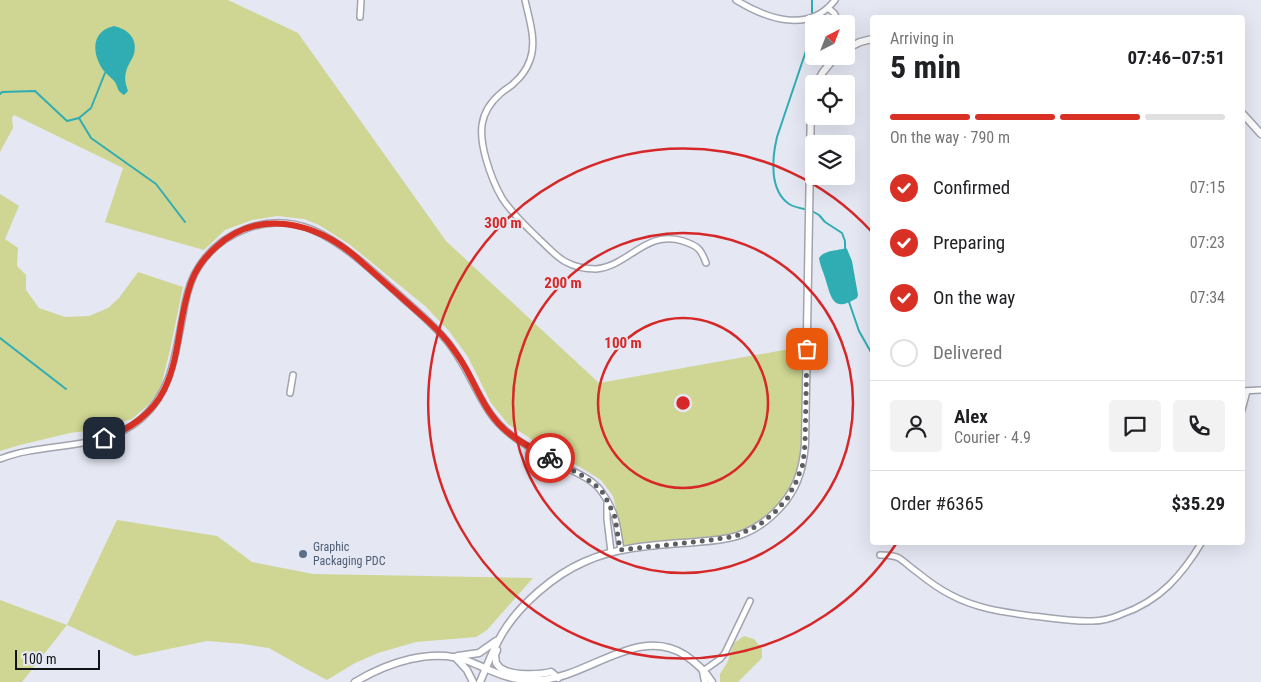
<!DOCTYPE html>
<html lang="en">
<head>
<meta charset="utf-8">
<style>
  :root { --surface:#fff; --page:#f2f2f2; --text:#202124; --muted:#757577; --line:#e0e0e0; --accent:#d93025 }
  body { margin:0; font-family:"Roboto Condensed",sans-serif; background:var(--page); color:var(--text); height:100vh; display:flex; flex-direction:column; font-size:19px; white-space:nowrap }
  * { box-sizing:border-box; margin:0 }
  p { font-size:16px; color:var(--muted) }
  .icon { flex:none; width:28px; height:28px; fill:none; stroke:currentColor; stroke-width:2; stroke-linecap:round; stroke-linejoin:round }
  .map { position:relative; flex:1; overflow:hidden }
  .details { position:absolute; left:870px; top:15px; width:375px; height:530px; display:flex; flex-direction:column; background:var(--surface); border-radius:5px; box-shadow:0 5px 20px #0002 }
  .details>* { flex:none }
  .needle { width:32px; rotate:42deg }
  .buttons { position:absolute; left:805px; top:15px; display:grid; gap:10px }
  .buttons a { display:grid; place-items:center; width:50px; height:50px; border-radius:5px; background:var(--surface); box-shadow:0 5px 20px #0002; font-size:25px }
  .scale { position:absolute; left:15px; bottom:12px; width:85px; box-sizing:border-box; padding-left:5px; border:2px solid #121316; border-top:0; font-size:14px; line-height:18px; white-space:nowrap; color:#121316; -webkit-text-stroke:4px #e5e8f3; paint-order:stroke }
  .pin { position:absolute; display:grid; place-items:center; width:42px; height:42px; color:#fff; margin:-21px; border-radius:10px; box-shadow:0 2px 8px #0006 }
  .courier { position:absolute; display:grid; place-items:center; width:50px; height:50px; margin:-25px; border:4px solid #d93025; border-radius:50%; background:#fff; color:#222; box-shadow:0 1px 6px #0007 }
  .summary em { font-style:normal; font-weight:700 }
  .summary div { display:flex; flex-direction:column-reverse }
  .summary { display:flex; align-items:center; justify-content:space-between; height:85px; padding:0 20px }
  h1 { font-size:32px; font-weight:700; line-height:38px }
  .bar { display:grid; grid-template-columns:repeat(4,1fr); gap:8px 5px; align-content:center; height:60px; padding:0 20px }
  .bar i { height:6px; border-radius:4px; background:var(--line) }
  .bar .active { background:var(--accent) }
  .bar p { grid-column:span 4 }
  .line { display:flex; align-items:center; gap:12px; padding:0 20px; border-top:1px solid var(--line) }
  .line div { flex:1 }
  .round { display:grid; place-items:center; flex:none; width:52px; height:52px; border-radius:5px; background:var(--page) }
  ol { padding:0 20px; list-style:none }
  li { display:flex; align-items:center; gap:15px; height:55px }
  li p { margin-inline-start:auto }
  li .icon { padding:5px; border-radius:50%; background:var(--accent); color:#fff; stroke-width:4 }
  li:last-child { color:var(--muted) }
  li i { width:28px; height:28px; border:2px solid var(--line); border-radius:50% }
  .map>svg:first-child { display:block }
  .green { fill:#cfd592 }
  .water { fill:#30adb3 }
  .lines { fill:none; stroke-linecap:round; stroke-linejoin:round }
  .stream { stroke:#30adb3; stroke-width:2 }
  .minor-casing { stroke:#a1a3ae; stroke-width:8 }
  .tertiary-casing { stroke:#a1a3ae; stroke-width:9 }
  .minor { stroke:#fff; stroke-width:5 }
  .tertiary { stroke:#fff; stroke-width:6 }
  .done { stroke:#5c5e63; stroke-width:5; stroke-dasharray:0 9 }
  .route { stroke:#d93025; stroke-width:6 }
  .ring { fill:none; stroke:#d62828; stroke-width:2.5 }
  .service-dot { fill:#5c6f8a; stroke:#e5e8f3; stroke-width:2 }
  .labels { text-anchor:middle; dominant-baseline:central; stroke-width:4; stroke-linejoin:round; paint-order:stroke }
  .service-label { font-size:12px; fill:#4e5e75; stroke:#e5e8f3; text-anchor:start }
  .centre { fill:#d62828; stroke:#e5e8f3; stroke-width:2.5 }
  .ring-label { font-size:15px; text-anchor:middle; font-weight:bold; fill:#d62828; stroke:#e5e8f3; stroke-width:4; stroke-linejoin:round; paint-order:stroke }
</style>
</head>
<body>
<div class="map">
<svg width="1261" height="682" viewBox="0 0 1261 682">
  <rect width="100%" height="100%" fill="#e5e8f3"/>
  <g class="green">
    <path d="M0,0H228L298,33L446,241L599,383L812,345L806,469L790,503L765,526L728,539L682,547H621L616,508L613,496L601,480L580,467L558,456L508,424L491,403L468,357L449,331L425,306L349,244L319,225L304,219L277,216L252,220L225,230L204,250L105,222L123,168L14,115L12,118L13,128L0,152Z"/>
    <path d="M0,194L19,206L5,239L18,248L17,266L26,275V290L39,308L65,317L89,316L108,308L119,298L138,272L183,287L170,350L160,390L148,405L132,419L94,430L70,433L20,445L0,451Z"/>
    <path d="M117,520L217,536L252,562L313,574L533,578L487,630L476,637L416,642L378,653L355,663L327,680L306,669L269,648L243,644L207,641L135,656L67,625L22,682H0V600L67,625Z"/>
    <path d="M744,636L754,639L762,649V658L738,682H720V674L727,663L734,643Z"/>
  </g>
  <g class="water">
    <path d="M114,26C128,29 138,39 134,54C132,60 127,66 126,72C124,79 126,85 128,91L124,95C116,90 119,89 115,82C112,78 107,75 104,71C92,55 90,31 114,26Z"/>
    <path d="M846,248L847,249L852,261L858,295L857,298C834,312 832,301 826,281C824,273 820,266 819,258C824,250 837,251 846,248Z"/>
  </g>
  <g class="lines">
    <g class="stream">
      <path d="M812,0V13"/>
      <path d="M0,94L2,92L35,91L67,121L79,118L91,108L105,73"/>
      <path d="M79,118L91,138L156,184L185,222"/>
      <path d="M804,209C799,208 794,207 789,204C769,190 772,158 777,137L811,36L812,19"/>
      <path d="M812,211L819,215L825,222L842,233L845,241V250"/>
      <path d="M849,302L859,331L872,354"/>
      <path d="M0,338L66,389"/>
    </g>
    <defs>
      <g id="minor">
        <path d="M525,0C529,19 537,41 530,60C527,68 521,77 515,82C511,87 505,89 500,94C478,113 479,134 486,159C490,173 495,186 502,198C512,214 527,227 540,240C549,248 556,257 566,262C575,267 586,269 596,269C629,266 646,229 683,241C698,246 701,249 706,263"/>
        <path d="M736,0C767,19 809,34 835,0"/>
        <path d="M828,8L834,13L840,24"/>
        <path d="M360,17L361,0"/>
        <path d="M1242,391L1261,390"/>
        <path d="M290,393L293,375"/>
        <path d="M1242,410L1247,391"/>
        <path d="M0,459C45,441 104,452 142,418C173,390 175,353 183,315C185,301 188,288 194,275C216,232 268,211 313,230C345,244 371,270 397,293C413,308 431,322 446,340C464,361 473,387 488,410C507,440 541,453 571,470C583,476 596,482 603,494C608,501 613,511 615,518C618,528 619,540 621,550"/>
        <path d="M607,503V519L611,552"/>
        <path d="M880,555C887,555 893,555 899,558C905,562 911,568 917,572C928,581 939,589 951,595C977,609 1004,612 1032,616C1052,618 1072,622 1092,621C1102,621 1113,618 1122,614C1160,601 1182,575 1202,542"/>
        <path d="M703,671L720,659L725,653L750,601"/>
      </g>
      <g id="tertiary">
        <path d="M846,49L860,42L872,39"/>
        <path d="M816,84L823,72L836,56"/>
        <path d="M1242,113L1261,134"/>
        <path d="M497,650L495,655L496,663C498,665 499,668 502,669C513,676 539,675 551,672L558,678"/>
        <path d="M458,656L479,653L496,641"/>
        <path d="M455,657L467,670L473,682"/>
        <path d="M703,671L705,682"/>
        <path d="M355,682C387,663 432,647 468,661C494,671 507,681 537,680C586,680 637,624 685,655C695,662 706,672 712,682"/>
        <path d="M480,682C487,666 493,649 502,634C519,605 554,575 584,562C619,546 658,545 696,542C709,541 724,540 737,536C763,528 787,505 797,481C802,469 804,457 805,444L811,104L814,92"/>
      </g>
    </defs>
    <use href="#minor" class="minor-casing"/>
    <use href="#tertiary" class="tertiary-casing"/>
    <use href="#minor" class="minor"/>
    <use href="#tertiary" class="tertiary"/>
  </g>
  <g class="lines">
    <path class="done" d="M550,458L583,476L599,488L604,494L615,517L620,550L711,540L736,536L759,525L774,513L787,499L796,482L803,464L805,444L807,349"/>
    <path class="route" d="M104,438C129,430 152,414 164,390C181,356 178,315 192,280C197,267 206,256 216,247C259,207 316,223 356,257C374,273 392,289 410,305C423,317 437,328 448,342C454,350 460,358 465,367C477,388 485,411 503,428C516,441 534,449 550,458"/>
  </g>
  <g class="ring">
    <circle cx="683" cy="403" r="85"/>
    <circle cx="683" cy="403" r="170"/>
    <path d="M896 544A255 255 0 1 1 871 231"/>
  </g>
  <circle class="service-dot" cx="303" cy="554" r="5"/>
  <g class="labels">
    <g class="service-label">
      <text x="313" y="547">Graphic<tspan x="313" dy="14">Packaging PDC</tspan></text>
    </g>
  </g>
  <circle cx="683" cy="403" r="8" class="centre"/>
  <g class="ring-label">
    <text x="503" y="228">300 m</text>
    <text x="563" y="288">200 m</text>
    <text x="623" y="348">100 m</text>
  </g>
</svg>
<div class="buttons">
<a><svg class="needle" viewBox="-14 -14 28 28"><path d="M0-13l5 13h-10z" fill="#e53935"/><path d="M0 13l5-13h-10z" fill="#757577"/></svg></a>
<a><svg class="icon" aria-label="locate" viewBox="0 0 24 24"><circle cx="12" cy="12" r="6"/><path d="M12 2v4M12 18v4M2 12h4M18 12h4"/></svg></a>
<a><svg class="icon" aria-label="layers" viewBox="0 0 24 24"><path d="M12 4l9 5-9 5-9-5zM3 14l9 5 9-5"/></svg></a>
</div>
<div class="scale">100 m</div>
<div class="pin" style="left:807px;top:349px;background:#ea580c"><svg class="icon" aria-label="bag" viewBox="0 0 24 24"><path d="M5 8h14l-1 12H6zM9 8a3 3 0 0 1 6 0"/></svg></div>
<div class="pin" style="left:104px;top:438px;background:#1f2937"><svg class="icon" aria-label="home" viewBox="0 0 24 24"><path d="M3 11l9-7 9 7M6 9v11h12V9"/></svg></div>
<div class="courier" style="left:550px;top:458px"><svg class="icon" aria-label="bike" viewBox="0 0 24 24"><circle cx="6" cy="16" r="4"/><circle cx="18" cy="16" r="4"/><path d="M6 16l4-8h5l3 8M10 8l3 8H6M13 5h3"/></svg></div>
<section class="details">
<div class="summary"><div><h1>5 min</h1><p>Arriving in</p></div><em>07:46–07:51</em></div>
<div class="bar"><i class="active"></i><i class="active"></i><i class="active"></i><i></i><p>On the way · 790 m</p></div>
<ol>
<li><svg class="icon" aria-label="check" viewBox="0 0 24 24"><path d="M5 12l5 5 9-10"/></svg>Confirmed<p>07:15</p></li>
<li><svg class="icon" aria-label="check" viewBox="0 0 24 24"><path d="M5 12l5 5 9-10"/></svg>Preparing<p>07:23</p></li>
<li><svg class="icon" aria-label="check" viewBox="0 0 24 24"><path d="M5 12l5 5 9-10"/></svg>On the way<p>07:34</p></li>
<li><i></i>Delivered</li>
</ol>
<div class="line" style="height:90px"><a class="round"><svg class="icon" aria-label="person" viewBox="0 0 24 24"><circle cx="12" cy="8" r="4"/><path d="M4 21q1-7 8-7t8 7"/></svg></a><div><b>Alex</b><p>Courier · 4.9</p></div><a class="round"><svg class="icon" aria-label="chat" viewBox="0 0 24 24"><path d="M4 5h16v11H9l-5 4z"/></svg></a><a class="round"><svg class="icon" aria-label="phone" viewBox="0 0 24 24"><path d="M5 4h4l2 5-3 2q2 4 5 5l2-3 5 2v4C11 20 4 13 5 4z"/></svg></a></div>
<div class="line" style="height:65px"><div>Order #6365</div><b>$35.29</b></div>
</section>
</div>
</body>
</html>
